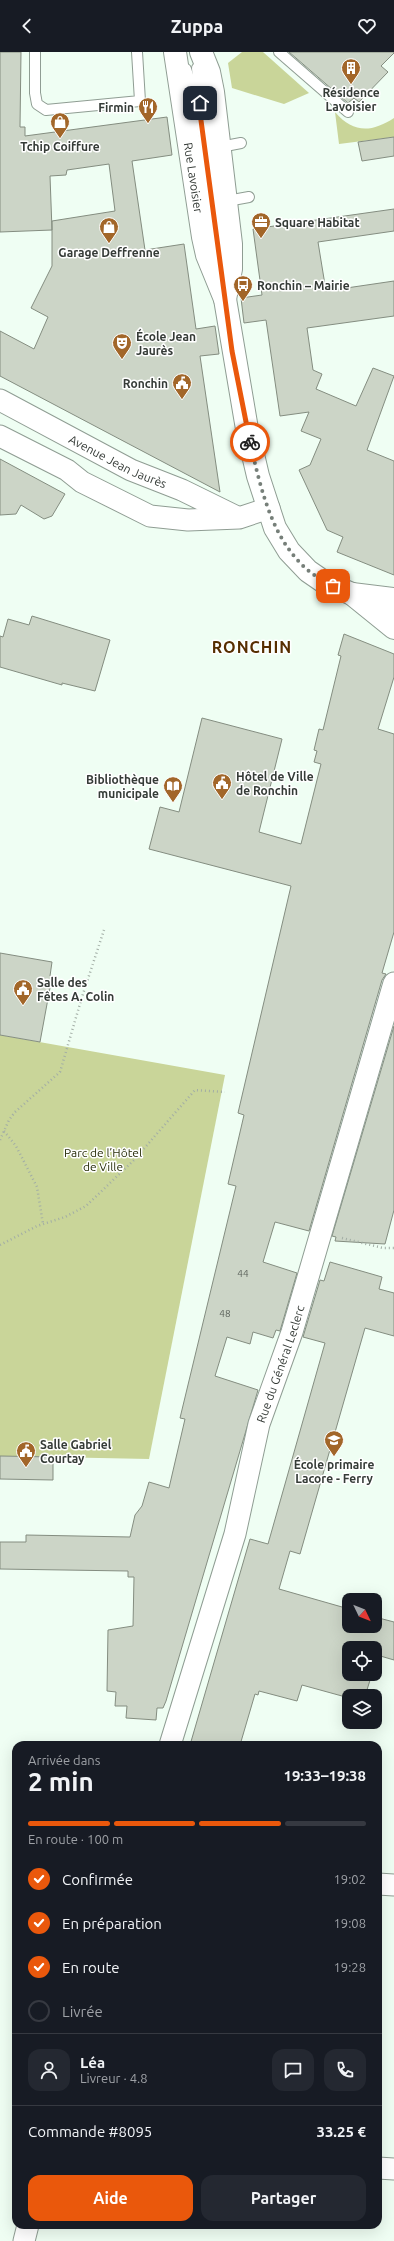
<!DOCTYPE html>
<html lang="fr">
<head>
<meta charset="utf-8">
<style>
  :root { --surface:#171b24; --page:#242831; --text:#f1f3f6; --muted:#9ea1a6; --line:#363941; --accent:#ea580c }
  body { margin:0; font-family:Ubuntu,sans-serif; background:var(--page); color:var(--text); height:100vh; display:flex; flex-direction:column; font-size:15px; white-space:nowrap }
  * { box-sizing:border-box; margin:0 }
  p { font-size:13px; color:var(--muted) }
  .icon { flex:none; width:22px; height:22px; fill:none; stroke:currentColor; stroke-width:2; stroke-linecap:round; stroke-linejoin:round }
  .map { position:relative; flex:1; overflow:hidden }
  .sheet { position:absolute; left:12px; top:1689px; width:370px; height:488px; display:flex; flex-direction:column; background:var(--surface); border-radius:12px; box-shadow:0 4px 16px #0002 }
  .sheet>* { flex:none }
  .needle { width:26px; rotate:133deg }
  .controls { position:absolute; left:342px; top:1541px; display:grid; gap:8px }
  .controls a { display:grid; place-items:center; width:40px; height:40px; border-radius:8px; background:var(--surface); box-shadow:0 4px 16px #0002; font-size:20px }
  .pin { position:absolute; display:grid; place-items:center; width:34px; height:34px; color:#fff; margin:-17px; border-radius:8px; box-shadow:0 2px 6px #0006 }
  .courier { position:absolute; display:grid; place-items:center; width:40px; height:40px; margin:-20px; border:3px solid #ea580c; border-radius:50%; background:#fff; color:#222; box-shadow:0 1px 5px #0007 }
  .summary em { font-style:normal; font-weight:700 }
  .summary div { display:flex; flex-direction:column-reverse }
  .summary { display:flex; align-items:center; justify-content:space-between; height:68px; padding:0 16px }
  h1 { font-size:26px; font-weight:700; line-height:30px }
  .bar { display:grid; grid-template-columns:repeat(4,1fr); gap:6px 4px; align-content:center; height:48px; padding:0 16px }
  .bar i { height:5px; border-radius:3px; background:var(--line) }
  .bar .selected { background:var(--accent) }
  .bar p { grid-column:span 4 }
  .line { display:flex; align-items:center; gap:10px; padding:0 16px; border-top:1px solid var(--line) }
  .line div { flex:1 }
  .round { display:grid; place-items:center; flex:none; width:42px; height:42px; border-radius:12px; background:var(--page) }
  ol { padding:0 16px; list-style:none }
  li { display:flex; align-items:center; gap:12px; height:44px }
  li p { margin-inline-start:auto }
  li .icon { padding:4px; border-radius:50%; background:var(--accent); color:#fff; stroke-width:4 }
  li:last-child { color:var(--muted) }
  li i { width:22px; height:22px; border:2px solid var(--line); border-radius:50% }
  .cta { display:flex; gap:8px; margin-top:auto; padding:8px 16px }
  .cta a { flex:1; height:46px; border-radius:12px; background:var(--accent); color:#fff; font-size:16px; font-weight:700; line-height:46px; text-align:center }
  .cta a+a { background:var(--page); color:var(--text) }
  header { display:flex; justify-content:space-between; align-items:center; height:52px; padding:0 16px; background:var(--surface); font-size:18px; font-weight:700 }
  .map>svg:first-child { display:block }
  .green { fill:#c9d599 }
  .building { fill:#ccd5c7; stroke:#848d80 }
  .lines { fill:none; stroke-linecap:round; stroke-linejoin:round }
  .lane-casing { stroke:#8f9d93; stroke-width:12 }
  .street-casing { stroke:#8f9d93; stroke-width:23 }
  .secondary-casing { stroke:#8f9d93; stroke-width:24 }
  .path { stroke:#a2ada5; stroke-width:2.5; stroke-dasharray:1 3; stroke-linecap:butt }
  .lane { stroke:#fff; stroke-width:10 }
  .street { stroke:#fff; stroke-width:21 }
  .secondary { stroke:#fff; stroke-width:22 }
  .done { stroke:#767f79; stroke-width:4; stroke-dasharray:0 7.2 }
  .route { stroke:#ea580c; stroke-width:5 }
  .labels { text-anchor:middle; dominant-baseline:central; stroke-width:3; stroke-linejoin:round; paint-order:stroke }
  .number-label { font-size:10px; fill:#5b625b }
  .poi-label { font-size:12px; font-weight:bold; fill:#353b37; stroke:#fff; text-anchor:start }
  .street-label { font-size:12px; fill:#353b37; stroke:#fff }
  .park-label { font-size:12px; fill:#292e0a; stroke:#fff }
  .district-label { font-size:16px; font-weight:bold; letter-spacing:1px; fill:#562e00; stroke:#fff }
</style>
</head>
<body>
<header><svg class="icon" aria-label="back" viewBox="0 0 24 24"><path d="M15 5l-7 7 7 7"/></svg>Zuppa<svg class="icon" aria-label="heart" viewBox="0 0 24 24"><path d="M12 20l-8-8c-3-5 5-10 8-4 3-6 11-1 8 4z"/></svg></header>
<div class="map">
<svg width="394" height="2189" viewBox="0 0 394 2189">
  <rect width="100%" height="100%" fill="#effef3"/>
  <g class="green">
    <path d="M242,0H263L309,41L284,52L232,36L228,11Z"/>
    <path d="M335,60C353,81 371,81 394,66V85L339,92Z"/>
    <path d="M0,983L225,1023L149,1407L0,1404Z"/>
  </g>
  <g class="building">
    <path d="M0,0H21L20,75H25V84L167,65L172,103L132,109L145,198L184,192L196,277L215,274L219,302L200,304L220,440L0,324V279L34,297L48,265L31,256L52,214V169L115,159L109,112L67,118L66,123L50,124L52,178L0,180Z"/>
    <path d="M289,0H394V1L381,14L388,20L359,50L354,46L348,51Z"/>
    <path d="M394,85V104L362,109L358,90Z"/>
    <path d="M394,157V179L318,190L326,239L394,229V264L307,276L313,318L322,322L316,337L356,354L373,316L394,324L367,398L394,409V523L337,500L343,485L327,478L299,418L310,413L321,387L301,379L309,360L280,364L266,268L244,271L241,246L262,243L253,177Z"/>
    <path d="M0,407L65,442L52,464L44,467L21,453L16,462L0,463Z"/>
    <path d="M32,564L110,588L95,639L62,631V633L0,615V584L3,585L8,567L29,573Z"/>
    <path d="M344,582L394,602V625L378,677L394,682V880L382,921L386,922L382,928L309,1179L275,1170L263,1210L297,1221L280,1279L276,1278L273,1286L253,1280L250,1292L227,1285L215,1324L258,1338L166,1649L163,1656H157L156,1668L126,1666L127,1654H115L116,1640L107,1639L108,1578L133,1574L134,1525H128V1519L0,1517V1490H26V1483L130,1485L135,1463L142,1454L149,1430L169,1436L185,1367L180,1366L236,1134L228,1132L244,1063L238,1061L291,834L149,797L160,755L179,760L202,666L282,687L259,780L301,792L321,712L314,710L317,699L314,698L319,677L323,678L341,604L338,603Z"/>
    <path d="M0,901L52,910L50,924L52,925L40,990L0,983Z"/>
    <path d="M394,974V1158L385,1192L335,1189L336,1185L332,1184Z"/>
    <path d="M330,1210L382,1225L379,1237L394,1241V1284L365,1276L300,1502L290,1499L279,1537L349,1557V1574H375V1565L394,1570V1608L377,1603L375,1611V1596H349V1622H372L365,1644H342L302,1633L297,1649L259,1639L258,1643L255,1642L240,1693H190L250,1487L268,1492L325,1291L303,1285L320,1228L324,1229Z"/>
    <path d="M0,1404L53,1405V1428L0,1427Z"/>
  </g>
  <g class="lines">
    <defs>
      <g id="lane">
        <path d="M35,0V41L37,52L46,58L140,49L137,0"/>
        <path d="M279,0L348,60"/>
        <path d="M197,16L200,49"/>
        <path d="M186,17L200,61L222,217"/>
        <path d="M220,95L241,91"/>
        <path d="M227,149L249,145"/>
        <path d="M377,553L394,560"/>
      </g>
      <g id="street">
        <path id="s1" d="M0,348L131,418L182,438L237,465"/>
        <path d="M0,384L67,418L82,430L150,464L188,468L239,466L269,456"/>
        <path id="s2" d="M170,1693L235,1482L259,1372L292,1280L394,931"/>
        <path d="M378,1832L394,1833"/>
        <path d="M378,2116L394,2117"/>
        <path d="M24,2189L28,2173"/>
      </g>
      <g id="secondary">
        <path id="s3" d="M175,0L203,185L207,203L225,247L247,377L258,424L275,476L289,499L308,519L324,530L352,542L394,576"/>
        <path d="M201,0L209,20L213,40L231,192V217L225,247"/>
        <path d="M352,542L394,547"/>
      </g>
    </defs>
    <use href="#lane" class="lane-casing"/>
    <use href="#street" class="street-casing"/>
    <use href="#secondary" class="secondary-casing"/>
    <g class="path">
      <path d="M4,1079L16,1094L37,1135L43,1172"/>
      <path d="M0,1088L9,1068L15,1060L60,1020L82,945L104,878"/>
      <path d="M342,1186L383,1196H394"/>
      <path d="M0,1193L37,1174L65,1165L86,1154L134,1108L195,1038L225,1040"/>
    </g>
    <use href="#lane" class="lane"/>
    <use href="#street" class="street"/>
    <use href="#secondary" class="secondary"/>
  </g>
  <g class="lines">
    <path class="done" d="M250,390C263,446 276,508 333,534"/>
    <path class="route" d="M200,51V61L232,299L250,390"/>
  </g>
  <defs>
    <symbol id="building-pin" viewBox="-11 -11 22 30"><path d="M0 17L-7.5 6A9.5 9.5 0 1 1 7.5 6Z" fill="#a26629" stroke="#fff"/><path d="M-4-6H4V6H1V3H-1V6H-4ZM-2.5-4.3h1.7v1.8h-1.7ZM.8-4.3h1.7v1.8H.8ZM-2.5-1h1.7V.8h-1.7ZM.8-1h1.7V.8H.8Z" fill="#fff"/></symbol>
    <symbol id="restaurant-pin" viewBox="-11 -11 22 30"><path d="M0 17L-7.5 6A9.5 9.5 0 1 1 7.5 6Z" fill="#a26629" stroke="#fff"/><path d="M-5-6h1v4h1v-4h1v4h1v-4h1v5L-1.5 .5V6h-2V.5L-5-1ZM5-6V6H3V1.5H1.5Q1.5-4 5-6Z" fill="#fff"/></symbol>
    <symbol id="shop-pin" viewBox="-11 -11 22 30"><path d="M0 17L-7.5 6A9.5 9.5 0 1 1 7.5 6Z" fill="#a26629" stroke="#fff"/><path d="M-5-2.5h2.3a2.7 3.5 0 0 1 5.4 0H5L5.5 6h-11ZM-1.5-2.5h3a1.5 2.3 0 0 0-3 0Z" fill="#fff"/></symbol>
    <symbol id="office-pin" viewBox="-11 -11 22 30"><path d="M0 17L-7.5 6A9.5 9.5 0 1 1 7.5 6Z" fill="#a26629" stroke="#fff"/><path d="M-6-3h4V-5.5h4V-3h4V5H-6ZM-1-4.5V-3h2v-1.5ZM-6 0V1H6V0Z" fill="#fff"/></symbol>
    <symbol id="bus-pin" viewBox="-11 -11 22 30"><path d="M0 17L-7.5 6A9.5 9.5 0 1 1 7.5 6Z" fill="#a26629" stroke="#fff"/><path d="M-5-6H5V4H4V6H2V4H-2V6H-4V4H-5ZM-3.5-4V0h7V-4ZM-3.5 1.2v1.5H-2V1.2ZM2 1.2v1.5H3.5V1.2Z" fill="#fff"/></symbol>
    <symbol id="theatre-pin" viewBox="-11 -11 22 30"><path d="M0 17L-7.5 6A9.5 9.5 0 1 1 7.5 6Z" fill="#a26629" stroke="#fff"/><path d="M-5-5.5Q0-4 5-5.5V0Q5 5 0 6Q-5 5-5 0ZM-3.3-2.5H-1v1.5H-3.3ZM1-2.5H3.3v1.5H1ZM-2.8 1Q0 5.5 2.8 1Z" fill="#fff"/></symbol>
    <symbol id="civic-pin" viewBox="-11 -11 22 30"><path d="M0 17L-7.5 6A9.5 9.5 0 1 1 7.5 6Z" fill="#a26629" stroke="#fff"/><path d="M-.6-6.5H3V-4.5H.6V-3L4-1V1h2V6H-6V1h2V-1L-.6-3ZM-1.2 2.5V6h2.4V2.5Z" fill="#fff"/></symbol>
    <symbol id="library-pin" viewBox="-11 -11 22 30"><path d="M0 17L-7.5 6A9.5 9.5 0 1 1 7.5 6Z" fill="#a26629" stroke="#fff"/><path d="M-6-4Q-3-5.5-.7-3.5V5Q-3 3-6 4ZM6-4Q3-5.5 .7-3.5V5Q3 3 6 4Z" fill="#fff"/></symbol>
    <symbol id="school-pin" viewBox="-11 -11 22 30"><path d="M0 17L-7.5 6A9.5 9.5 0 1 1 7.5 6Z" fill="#a26629" stroke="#fff"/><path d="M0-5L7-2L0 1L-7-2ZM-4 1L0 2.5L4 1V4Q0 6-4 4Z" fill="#fff"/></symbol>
  </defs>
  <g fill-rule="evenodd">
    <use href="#building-pin" x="340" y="5" width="22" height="30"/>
    <use href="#restaurant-pin" x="137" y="44" width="22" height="30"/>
    <use href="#shop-pin" x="49" y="59" width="22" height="30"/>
    <use href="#office-pin" x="250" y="159" width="22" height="30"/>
    <use href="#shop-pin" x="98" y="164" width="22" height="30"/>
    <use href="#bus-pin" x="232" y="222" width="22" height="30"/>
    <use href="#theatre-pin" x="111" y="280" width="22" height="30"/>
    <use href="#civic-pin" x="171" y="320" width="22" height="30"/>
    <use href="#civic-pin" x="211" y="720" width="22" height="30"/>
    <use href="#library-pin" x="162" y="723" width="22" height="30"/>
    <use href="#civic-pin" x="12" y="926" width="22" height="30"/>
    <use href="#school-pin" x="323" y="1377" width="22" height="30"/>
    <use href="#civic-pin" x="15" y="1388" width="22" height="30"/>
  </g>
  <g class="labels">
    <g class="number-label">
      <text x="243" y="1221">44</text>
      <text x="225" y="1261">48</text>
    </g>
    <g class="poi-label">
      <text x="351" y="40" text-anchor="middle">Résidence<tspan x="351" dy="14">Lavoisier</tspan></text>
      <text x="134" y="55" text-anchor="end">Firmin</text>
      <text x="60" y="94" text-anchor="middle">Tchip Coiffure</text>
      <text x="275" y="170">Square Habitat</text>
      <text x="109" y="200" text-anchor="middle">Garage Deffrenne</text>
      <text x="257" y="233">Ronchin – Mairie</text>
      <text x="136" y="284">École Jean<tspan x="136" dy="14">Jaurès</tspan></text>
      <text x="168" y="331" text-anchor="end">Ronchin</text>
      <text x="236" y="724">Hôtel de Ville<tspan x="236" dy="14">de Ronchin</tspan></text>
      <text x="159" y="727" text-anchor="end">Bibliothèque<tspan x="159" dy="14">municipale</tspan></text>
      <text x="37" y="930">Salle des<tspan x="37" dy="14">Fêtes A. Colin</tspan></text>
      <text x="40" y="1392">Salle Gabriel<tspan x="40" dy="14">Courtay</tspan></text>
      <text x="334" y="1412" text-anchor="middle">École primaire<tspan x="334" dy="14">Lacore - Ferry</tspan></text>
    </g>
    <g class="street-label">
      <text stroke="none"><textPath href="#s3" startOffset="127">Rue Lavoisier</textPath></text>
      <text stroke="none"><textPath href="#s1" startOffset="133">Avenue Jean Jaurès</textPath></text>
      <text stroke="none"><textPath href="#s2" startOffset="397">Rue du Général Leclerc</textPath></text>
    </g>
    <g class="park-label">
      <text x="103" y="1100">Parc de l’Hôtel<tspan x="103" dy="14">de Ville</tspan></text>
    </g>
    <g class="district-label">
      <text x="252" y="595">RONCHIN</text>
    </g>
  </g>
</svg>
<div class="controls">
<a><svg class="needle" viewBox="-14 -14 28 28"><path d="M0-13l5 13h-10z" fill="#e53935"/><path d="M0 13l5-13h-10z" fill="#9ea1a6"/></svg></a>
<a><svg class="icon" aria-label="locate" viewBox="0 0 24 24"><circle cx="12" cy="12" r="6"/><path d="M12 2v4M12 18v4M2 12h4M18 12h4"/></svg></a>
<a><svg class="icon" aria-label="layers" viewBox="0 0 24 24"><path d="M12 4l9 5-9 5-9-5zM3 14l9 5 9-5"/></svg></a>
</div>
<div class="pin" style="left:333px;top:534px;background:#ea580c"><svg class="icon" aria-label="bag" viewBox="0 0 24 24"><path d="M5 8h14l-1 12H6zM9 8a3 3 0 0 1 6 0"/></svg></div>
<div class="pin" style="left:200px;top:51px;background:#1f2937"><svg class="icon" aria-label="home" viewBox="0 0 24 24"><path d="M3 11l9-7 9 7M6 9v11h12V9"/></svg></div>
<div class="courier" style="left:250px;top:390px"><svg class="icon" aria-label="bike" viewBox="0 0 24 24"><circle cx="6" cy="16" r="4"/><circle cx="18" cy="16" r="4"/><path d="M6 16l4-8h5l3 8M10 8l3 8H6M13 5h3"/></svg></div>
<section class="sheet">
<div class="summary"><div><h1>2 min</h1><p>Arrivée dans</p></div><em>19:33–19:38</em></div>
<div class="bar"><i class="selected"></i><i class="selected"></i><i class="selected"></i><i></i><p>En route · 100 m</p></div>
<ol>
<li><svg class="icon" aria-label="check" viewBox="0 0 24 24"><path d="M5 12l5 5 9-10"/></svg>Confirmée<p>19:02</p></li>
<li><svg class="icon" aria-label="check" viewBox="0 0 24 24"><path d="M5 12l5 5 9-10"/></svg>En préparation<p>19:08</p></li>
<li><svg class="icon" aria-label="check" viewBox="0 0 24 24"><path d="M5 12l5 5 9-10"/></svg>En route<p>19:28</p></li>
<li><i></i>Livrée</li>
</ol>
<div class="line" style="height:72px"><a class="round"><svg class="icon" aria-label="person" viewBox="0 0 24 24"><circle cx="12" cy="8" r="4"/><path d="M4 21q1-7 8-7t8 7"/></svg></a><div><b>Léa</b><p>Livreur · 4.8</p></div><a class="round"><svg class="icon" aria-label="chat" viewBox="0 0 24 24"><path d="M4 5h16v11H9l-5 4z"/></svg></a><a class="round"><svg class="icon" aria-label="phone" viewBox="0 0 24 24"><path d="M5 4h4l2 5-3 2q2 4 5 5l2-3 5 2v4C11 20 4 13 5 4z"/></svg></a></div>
<div class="line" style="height:52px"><div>Commande #8095</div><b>33.25 €</b></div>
<div class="cta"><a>Aide</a><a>Partager</a></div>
</section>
</div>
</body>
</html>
